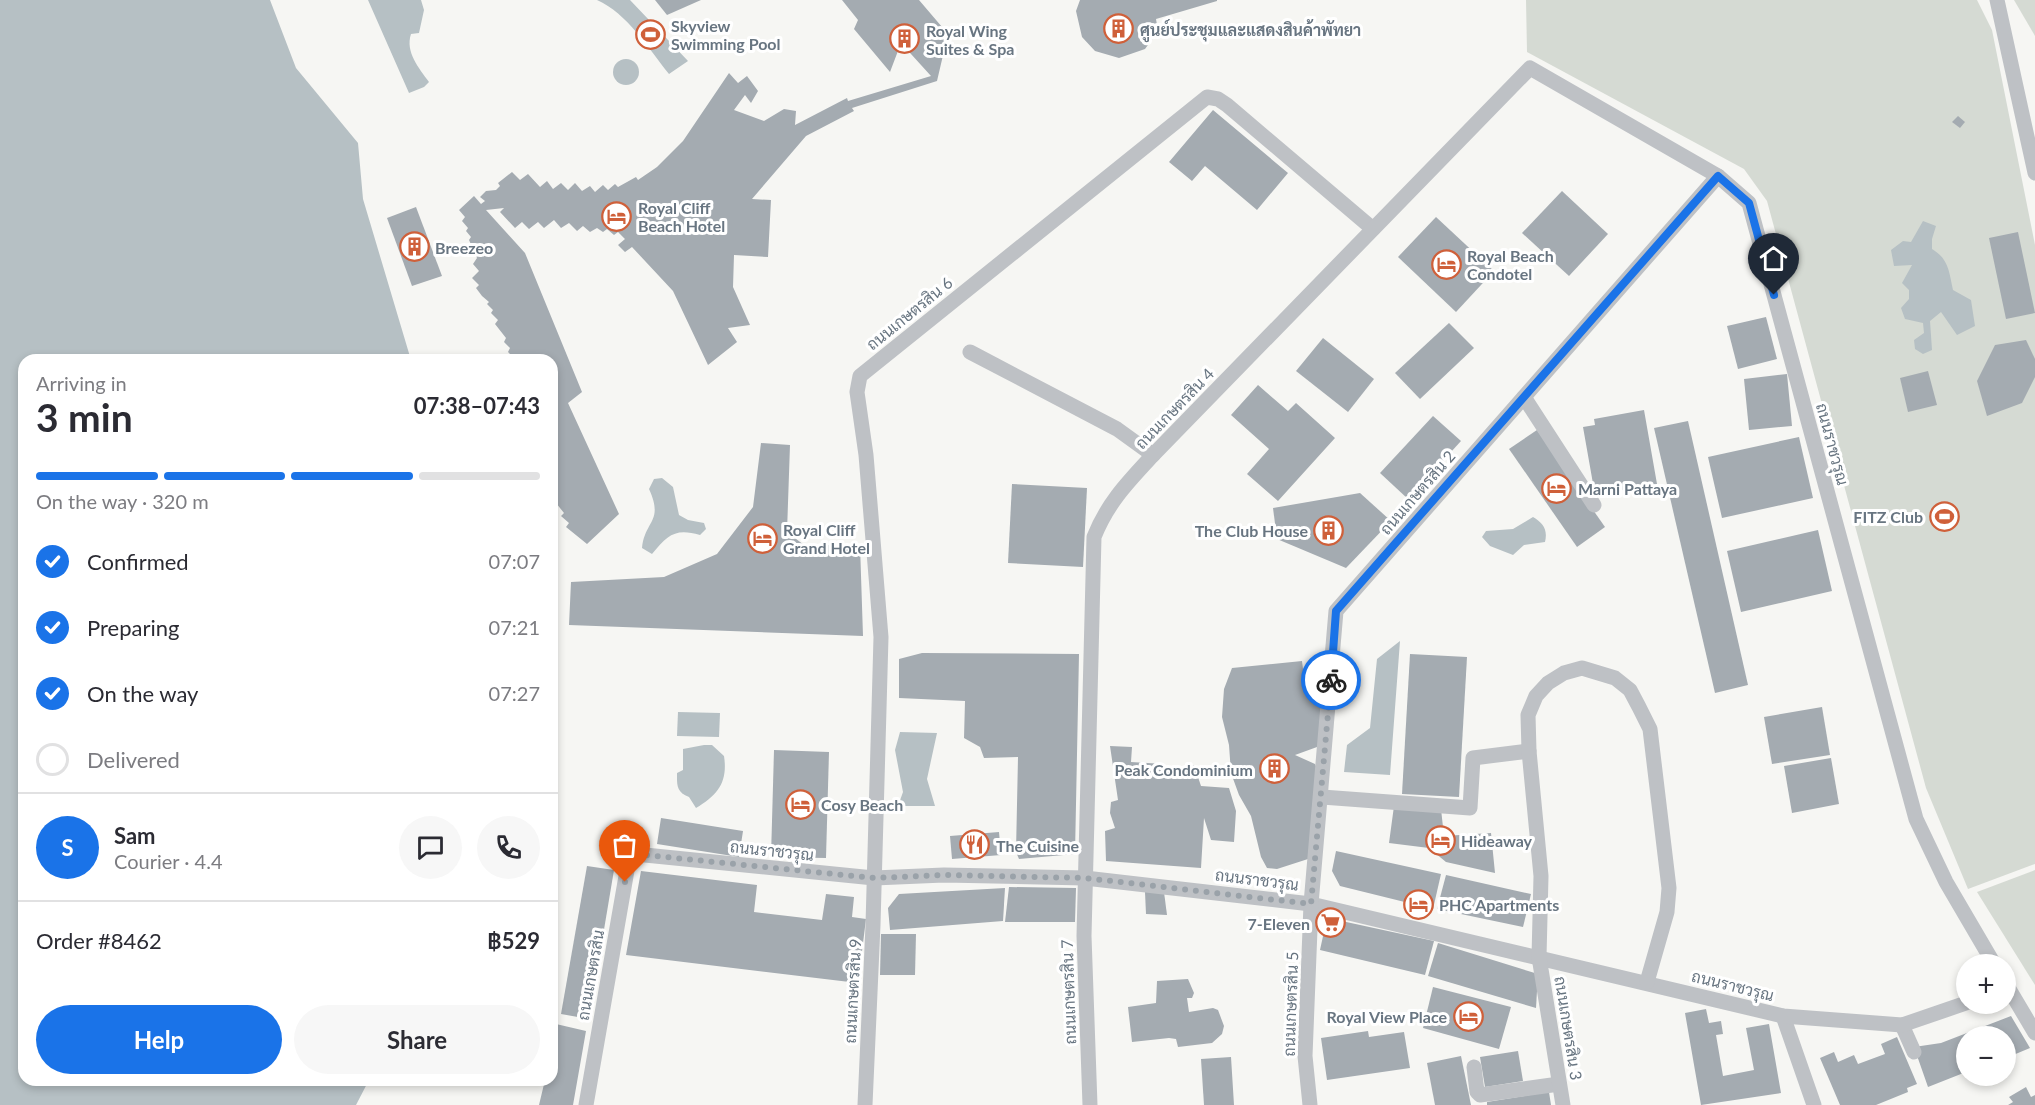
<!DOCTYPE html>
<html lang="en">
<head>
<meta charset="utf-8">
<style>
  :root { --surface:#fff; --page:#f7f7f7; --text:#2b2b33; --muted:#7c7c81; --line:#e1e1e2; --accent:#1a73e8 }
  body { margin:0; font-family:Lato,Sarabun,sans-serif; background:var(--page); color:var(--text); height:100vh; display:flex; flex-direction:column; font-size:22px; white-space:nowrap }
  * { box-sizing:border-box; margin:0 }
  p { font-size:20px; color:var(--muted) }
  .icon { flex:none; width:33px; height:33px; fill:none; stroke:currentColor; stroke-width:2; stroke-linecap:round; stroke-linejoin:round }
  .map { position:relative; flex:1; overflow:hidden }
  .details { position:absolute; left:18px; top:354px; width:540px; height:732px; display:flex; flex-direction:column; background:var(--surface); border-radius:18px; box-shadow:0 3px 9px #0003 }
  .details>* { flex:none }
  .fabs { position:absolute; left:1956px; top:954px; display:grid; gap:12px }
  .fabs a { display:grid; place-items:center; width:60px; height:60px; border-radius:50%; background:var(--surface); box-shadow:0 3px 9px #0003; font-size:30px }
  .pin { position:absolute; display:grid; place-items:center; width:51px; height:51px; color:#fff; margin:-62px -26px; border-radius:50% 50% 50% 0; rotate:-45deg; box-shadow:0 0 6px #0007 }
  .pin .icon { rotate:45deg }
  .courier { position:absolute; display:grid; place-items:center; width:60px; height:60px; margin:-30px; border:4px solid #1a73e8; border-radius:50%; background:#fff; color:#222; box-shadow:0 2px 8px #0007 }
  .summary em { font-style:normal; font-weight:700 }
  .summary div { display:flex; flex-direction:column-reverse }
  .summary { display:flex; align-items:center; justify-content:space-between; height:102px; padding:0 18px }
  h1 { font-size:39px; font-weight:700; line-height:45px }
  .bar { display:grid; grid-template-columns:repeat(4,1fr); gap:9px 6px; align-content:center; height:72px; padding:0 18px }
  .bar i { height:8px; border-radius:4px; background:var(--line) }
  .bar .active { background:var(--accent) }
  .bar p { grid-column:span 4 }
  .line { display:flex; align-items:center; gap:15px; padding:0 18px; border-top:2px solid var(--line) }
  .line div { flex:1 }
  .round { display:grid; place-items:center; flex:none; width:63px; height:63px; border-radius:32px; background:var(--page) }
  ol { padding:0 18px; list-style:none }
  li { display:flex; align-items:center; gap:18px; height:66px }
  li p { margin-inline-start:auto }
  li .icon { padding:6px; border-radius:50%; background:var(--accent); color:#fff; stroke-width:4 }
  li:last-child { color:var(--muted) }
  li i { width:33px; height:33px; border:3px solid var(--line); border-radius:50% }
  .primary-button { display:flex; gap:12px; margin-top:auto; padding:12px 18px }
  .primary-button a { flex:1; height:69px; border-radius:36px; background:var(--accent); color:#fff; font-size:24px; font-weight:700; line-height:69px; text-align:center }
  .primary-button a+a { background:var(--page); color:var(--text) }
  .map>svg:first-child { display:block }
  .green { fill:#d5dad3 }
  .water { fill:#b6c0c4 }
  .building { fill:#a4abb1 }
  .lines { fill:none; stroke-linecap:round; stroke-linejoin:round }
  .street { stroke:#bec1c5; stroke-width:15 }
  .done { stroke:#9aa2a9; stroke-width:6; stroke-dasharray:0 10.8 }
  .route { stroke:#1a73e8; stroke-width:8 }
  .labels { text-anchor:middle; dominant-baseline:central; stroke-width:6; stroke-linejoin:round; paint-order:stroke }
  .poi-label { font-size:16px; font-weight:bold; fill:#687581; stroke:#fff; text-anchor:start }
  .street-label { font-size:16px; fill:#687581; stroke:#fff }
</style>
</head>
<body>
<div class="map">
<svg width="2035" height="1105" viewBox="0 0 2035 1105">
  <rect width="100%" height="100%" fill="#f6f6f3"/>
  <g class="green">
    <path d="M1526,0H1977L1992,30L2035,245V864L1968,889L1926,788L1767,201L1744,169L1527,52Z"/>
    <path d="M2014,0H2035V36Z"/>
    <path d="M2035,870V985L1977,892Z"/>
  </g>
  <g class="water">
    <path d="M0,0H270L296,68L358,143L363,199L411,360H24V1080H369L356,1105H0Z"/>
    <path d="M368,0H421L424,10L419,33L411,34C405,52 419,68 429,82L424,87L409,93Z"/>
    <path d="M597,0H630L688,61L669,74C649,49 627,13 597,0Z"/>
    <circle cx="626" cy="72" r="13"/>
    <path d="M1923,221L1936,226L1932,239V249C1949,259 1949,272 1953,290L1971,300L1975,326L1957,335L1941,312L1930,321L1932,350L1923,354L1915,349L1914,340L1924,333L1923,323L1905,319L1901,308L1909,299V290L1902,283L1912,265L1894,266L1891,250L1903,241L1911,242Z"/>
    <path d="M662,478L673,487L679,515L688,520L704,523L706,529L700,535C675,528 668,535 652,554L642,548C645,520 664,522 649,489L654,479Z"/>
    <path d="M1533,517C1543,523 1548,529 1545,542L1524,545L1513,555L1490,546L1482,537L1486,531L1513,529Z"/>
    <path d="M1400,641L1390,775L1344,772L1347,745L1370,728L1377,659Z"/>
    <path d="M678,712L720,713L719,737L677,736Z"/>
    <path d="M900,732L937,733L927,779L935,806H898L903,792L895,750Z"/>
    <path d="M704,745H712L724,756C728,782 718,795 696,808L689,797C676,792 677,785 677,773L683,770V749Z"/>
  </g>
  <g class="building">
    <path d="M655,0H701L667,15Z"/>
    <path d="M842,0H919L948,34L937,81L852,108L854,111L806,136L752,199L771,200L768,257L734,255L733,287L750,325L728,328L737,342L708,365L673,291L632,247L625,252L618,245L625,239L618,232L614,235L607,229L603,232L597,228L590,232L583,226L577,231L569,223L561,228L554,220L544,228L538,222L529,229L522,222L515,228L500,212L504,208L486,210L525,253L582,392L568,403L619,514L587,544L566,527L569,523L561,516L564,513L552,498V360H512L514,358L508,352L510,348L504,342L506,338L495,324L498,320L491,313L493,310L487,304L489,302L482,296L476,288L479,285L472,278L479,271L473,264L477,258L469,240L471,237L466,231L468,228L462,221L465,217L459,210L474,196L481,204L485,201L480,197L486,191L496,190L500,186L498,183L512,172L520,180L528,174L540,187L547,181L553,189L561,183L568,190L575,183L582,191L590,186L595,192L603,185L608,190L615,184L618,187L636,177L638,180L657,167L683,141L729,73L738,83L747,76L758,91L751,103L745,95L734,110L764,121L784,109L796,111L795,125L847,98L848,101L931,76L901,43L890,72L854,29L858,20Z"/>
    <path d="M1080,0H1217V1L1156,19L1158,31L1145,49L1119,58L1095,51L1082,37L1076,11Z"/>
    <path d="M1213,110L1288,173L1257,210L1205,166L1192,181L1169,162Z"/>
    <path d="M1958,116L1965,122L1960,128L1952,122Z"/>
    <path d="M1562,191L1608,234L1569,276L1522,233Z"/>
    <path d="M416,207L442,276L412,286L387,218Z"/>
    <path d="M1436,217L1494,271L1456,312L1398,257Z"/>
    <path d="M2018,232L2035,313L2006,319L1989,238Z"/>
    <path d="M1766,317L1777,359L1738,369L1727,326Z"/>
    <path d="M1449,323L1474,348L1420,399L1395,373Z"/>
    <path d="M1323,338L1374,379L1348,412L1296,371Z"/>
    <path d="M2026,340L2035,359V377L2022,403L1987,416L1977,381L1995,345Z"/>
    <path d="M1928,371L1937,405L1908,412L1900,378Z"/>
    <path d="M1787,374L1792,426L1749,430L1744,379Z"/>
    <path d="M1258,385L1288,411L1296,403L1335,438L1278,501L1247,474L1269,449L1231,415Z"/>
    <path d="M1644,410L1657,484L1595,495L1583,427L1595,425L1594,419Z"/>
    <path d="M1433,416L1461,441L1408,499L1380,473Z"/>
    <path d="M1688,421L1748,685L1715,693L1654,428Z"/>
    <path d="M1537,430L1605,527L1577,547L1509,449Z"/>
    <path d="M1799,437L1813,498L1722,518L1708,457Z"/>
    <path d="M761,443L790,445L787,532L804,545H860L863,636L569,625L571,582L664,577L717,554L753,507Z"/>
    <path d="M1012,484L1087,488L1083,567L1008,563Z"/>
    <path d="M1360,493L1391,521L1346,568L1277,539L1273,508Z"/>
    <path d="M1818,530L1832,591L1741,612L1727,551Z"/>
    <path d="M922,653L1079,654L1075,854L1019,859L1016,852L1018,757L984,758L980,747L964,738L965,701L899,698V659Z"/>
    <path d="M1410,654L1467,657L1459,797L1402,794Z"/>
    <path d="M1302,661L1303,669L1316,676L1309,685L1324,710L1322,737L1317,747L1295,755L1315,764L1319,773L1308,859L1277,869L1267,868L1261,857L1251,816L1239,795L1231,773L1229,745L1222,717L1224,689L1232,668Z"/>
    <path d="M1822,707L1830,755L1772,764L1764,717Z"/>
    <path d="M1110,746L1132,747L1131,762L1164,764L1167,773L1194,765L1201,786L1229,788L1236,811L1234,842L1211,840L1204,818L1201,868L1106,861L1105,831L1115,828L1110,813L1111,802L1118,800Z"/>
    <path d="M774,750L829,752L826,858L771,857Z"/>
    <path d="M1831,758L1839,804L1792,813L1784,766Z"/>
    <path d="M1394,806L1441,809L1444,836L1491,833L1495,873L1446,862L1429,848L1389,843Z"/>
    <path d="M661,818L743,831L739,857L657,844Z"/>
    <path d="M999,832L1001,855L952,859L950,836Z"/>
    <path d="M1336,851L1441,874L1433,909L1340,886L1332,871Z"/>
    <path d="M587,866L614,870L589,1019L561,1014Z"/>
    <path d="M641,871L757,885L754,912L822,920L826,894L854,897L852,917L866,919L858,983L626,955Z"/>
    <path d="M1446,875L1531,894L1523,927L1437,909Z"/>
    <path d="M1009,887L1076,888L1075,922H1005Z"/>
    <path d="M1005,888L1003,921L890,930L888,908L899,894Z"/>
    <path d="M1145,892H1164L1167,915L1146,914Z"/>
    <path d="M1337,920L1434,941L1425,975L1320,950L1325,927Z"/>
    <path d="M881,934H916L915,975H880Z"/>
    <path d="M1438,943L1538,974L1536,1008L1428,976Z"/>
    <path d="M1188,979L1194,993L1192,998H1187L1189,1012L1213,1008L1218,1010L1224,1026L1222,1034L1212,1043L1178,1047L1176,1039L1169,1038L1132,1042L1128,1007L1156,1003L1157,981Z"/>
    <path d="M1433,987L1511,1007L1499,1049L1423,1028Z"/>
    <path d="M1706,1009L1709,1023L1721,1021L1723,1034L1716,1035L1723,1076L1754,1070L1746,1028L1769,1024L1781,1093L1701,1105L1685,1013Z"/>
    <path d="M2011,1016L2030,1048L2006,1058V1036H1966V1072L1928,1087L1914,1047L1941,1043Z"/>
    <path d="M556,1024L586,1031L573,1105H539L545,1080H552V1045Z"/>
    <path d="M1368,1031L1369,1037L1404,1032L1410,1068L1327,1080L1321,1038Z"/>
    <path d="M1897,1037L1917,1084L1907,1088L1908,1092L1876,1105H1840L1820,1058L1834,1052L1838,1062L1854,1055L1858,1064L1885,1054L1881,1044Z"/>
    <path d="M1518,1051L1523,1081L1485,1087L1480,1057Z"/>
    <path d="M1461,1056L1471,1105H1435L1427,1063Z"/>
    <path d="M1231,1057L1234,1105H1204L1201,1059Z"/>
    <path d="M2026,1087L2031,1097L2035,1095V1105H2008L2013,1102L2009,1097Z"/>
    <path d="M1549,1092L1551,1105H1487V1102Z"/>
  </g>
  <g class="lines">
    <g class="street">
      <path d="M1997,0L2035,173"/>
      <path d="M970,352L1117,429L1153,455"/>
      <path d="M1524,397L1594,505"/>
      <path d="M1322,797L1470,808L1473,758L1529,751"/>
      <path d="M2006,984L2035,1033"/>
      <path d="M1783,1016L1814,1105"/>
      <path d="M1902,1025L1914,1052"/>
      <path d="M1474,1067L1477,1092L1480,1095L1559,1084"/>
      <path d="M586,1105L629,859L635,854L874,878L944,875L1085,878L1311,904L1783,1016L1902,1025L1966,1003"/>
      <path d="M865,1105L873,925L881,637L866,455L857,392L860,376L1207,97L1218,99L1227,105L1373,229"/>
      <path d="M1090,1105L1084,936L1094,537C1108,502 1128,482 1153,455L1530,68L1718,176L1749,203L1916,819L1946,882L1994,964"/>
      <path d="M1310,1105L1305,1056L1311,904L1336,611L1718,176"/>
      <path d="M1563,1105L1539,957L1541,876L1529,751L1528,715L1536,696L1548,683L1564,673L1582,668L1615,678L1630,690L1639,707L1650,729L1669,888L1667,912L1647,982"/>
    </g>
  </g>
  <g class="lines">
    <path class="done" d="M625,882L629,859L635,854L874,878L944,875L1085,878L1311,904L1331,680"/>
    <path class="route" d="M1331,680L1336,611L1718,176L1749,203L1774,295"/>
  </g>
  <defs>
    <symbol id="building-ring" viewBox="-11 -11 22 22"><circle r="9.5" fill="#fff" stroke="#cf603a" stroke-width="1.5"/><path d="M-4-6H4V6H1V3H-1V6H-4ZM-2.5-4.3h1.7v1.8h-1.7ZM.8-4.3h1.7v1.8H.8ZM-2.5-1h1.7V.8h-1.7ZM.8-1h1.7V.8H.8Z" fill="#cf603a"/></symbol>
    <symbol id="stadium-ring" viewBox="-11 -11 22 22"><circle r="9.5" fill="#fff" stroke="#cf603a" stroke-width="1.5"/><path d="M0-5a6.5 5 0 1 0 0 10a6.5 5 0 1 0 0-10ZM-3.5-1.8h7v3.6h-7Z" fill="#cf603a"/></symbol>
    <symbol id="hotel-ring" viewBox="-11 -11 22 22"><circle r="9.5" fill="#fff" stroke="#cf603a" stroke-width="1.5"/><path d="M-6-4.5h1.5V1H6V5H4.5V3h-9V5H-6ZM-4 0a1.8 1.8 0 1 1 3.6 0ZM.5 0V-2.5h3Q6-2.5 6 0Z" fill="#cf603a"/></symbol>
    <symbol id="restaurant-ring" viewBox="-11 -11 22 22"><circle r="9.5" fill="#fff" stroke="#cf603a" stroke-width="1.5"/><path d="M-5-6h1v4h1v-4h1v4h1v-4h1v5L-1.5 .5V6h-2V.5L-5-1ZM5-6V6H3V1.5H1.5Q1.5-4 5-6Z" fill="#cf603a"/></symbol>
    <symbol id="supermarket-ring" viewBox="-11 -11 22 22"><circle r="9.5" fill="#fff" stroke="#cf603a" stroke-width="1.5"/><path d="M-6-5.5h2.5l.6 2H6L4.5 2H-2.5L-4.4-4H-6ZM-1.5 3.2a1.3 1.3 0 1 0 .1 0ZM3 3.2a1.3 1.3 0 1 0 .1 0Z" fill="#cf603a"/></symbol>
  </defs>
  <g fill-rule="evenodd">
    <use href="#building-ring" x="1102" y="12" width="33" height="33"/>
    <use href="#stadium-ring" x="634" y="18" width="33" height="33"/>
    <use href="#building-ring" x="888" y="22" width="33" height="33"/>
    <use href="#hotel-ring" x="600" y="200" width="33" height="33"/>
    <use href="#building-ring" x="398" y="230" width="33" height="33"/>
    <use href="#hotel-ring" x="1430" y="248" width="33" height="33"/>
    <use href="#hotel-ring" x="1540" y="472" width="33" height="33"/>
    <use href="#stadium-ring" x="1928" y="500" width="33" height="33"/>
    <use href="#building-ring" x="1312" y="514" width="33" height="33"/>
    <use href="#hotel-ring" x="746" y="522" width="33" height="33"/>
    <use href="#building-ring" x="1258" y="752" width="33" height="33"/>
    <use href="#hotel-ring" x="784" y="788" width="33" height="33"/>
    <use href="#hotel-ring" x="1424" y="824" width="33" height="33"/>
    <use href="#restaurant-ring" x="958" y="828" width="33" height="33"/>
    <use href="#hotel-ring" x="1402" y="888" width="33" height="33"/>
    <use href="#supermarket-ring" x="1314" y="906" width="33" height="33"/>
    <use href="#hotel-ring" x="1452" y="1000" width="33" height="33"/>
  </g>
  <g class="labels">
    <g class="poi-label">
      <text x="671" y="25">Skyview<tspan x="671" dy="18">Swimming Pool</tspan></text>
      <text x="1140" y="29">ศูนย์ประชุมและแสดงสินค้าพัทยา</text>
      <text x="926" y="30">Royal Wing<tspan x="926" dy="18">Suites &amp; Spa</tspan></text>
      <text x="638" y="207">Royal Cliff<tspan x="638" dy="18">Beach Hotel</tspan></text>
      <text x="435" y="247">Breezeo</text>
      <text x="1467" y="255">Royal Beach<tspan x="1467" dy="18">Condotel</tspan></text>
      <text x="1578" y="488">Marni Pattaya</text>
      <text x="1923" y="516" text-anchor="end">FITZ Club</text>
      <text x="783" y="529">Royal Cliff<tspan x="783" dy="18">Grand Hotel</tspan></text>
      <text x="1308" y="530" text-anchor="end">The Club House</text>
      <text x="1253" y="769" text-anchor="end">Peak Condominium</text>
      <text x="821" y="804">Cosy Beach</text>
      <text x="1461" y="840">Hideaway</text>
      <text x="996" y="845">The Cuisine</text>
      <text x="1439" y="904">PHC Apartments</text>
      <text x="1310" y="923" text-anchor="end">7-Eleven</text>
      <text x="1447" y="1016" text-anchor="end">Royal View Place</text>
    </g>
    <g class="street-label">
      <text transform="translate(909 313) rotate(-39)">ถนนเกษตรสิน 6</text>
      <text transform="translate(1174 408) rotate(-46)">ถนนเกษตรสิน 4</text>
      <text transform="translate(1833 444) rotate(75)">ถนนราชวรุณ</text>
      <text transform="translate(1417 492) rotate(-49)">ถนนเกษตรสิน 2</text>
      <text transform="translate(772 850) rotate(6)">ถนนราชวรุณ</text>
      <text transform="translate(1257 879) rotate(7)">ถนนราชวรุณ</text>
      <text transform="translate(590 975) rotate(-80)">ถนนเกษตรสิน</text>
      <text transform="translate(1733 985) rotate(14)">ถนนราชวรุณ</text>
      <text transform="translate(852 991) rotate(-87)">ถนนเกษตรสิน 9</text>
      <text transform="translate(1068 992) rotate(-92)">ถนนเกษตรสิน 7</text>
      <text transform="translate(1290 1004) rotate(-88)">ถนนเกษตรสิน 5</text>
      <text transform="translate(1569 1028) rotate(81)">ถนนเกษตรสิน 3</text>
    </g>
  </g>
</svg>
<div class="fabs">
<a>+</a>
<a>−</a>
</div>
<div class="pin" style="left:625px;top:882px;background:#ea580c"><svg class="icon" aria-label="bag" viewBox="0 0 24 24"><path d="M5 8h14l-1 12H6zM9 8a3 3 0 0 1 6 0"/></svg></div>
<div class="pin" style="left:1774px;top:295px;background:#1f2937"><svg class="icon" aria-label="home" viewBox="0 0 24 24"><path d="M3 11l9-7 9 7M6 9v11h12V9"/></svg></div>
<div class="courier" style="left:1331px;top:680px"><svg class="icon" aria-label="bike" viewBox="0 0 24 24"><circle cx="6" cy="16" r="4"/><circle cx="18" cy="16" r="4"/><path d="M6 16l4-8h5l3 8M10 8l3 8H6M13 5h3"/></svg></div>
<section class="details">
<div class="summary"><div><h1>3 min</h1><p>Arriving in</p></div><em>07:38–07:43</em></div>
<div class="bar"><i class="active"></i><i class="active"></i><i class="active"></i><i></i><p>On the way · 320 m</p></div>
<ol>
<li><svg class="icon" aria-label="check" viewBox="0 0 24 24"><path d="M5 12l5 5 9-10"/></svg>Confirmed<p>07:07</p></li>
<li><svg class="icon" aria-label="check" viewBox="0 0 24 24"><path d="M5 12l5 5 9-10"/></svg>Preparing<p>07:21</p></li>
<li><svg class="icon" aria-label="check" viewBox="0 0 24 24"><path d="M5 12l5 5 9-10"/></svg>On the way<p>07:27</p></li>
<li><i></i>Delivered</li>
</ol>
<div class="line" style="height:108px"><b class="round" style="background:var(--accent);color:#fff">S</b><div><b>Sam</b><p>Courier · 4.4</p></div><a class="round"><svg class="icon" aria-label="chat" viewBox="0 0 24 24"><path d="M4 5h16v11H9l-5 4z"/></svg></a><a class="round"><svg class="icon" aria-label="phone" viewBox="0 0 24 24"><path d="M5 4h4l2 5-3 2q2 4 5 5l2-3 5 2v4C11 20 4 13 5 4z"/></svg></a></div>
<div class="line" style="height:78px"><div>Order #8462</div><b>฿529</b></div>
<div class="primary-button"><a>Help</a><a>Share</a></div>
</section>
</div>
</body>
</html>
